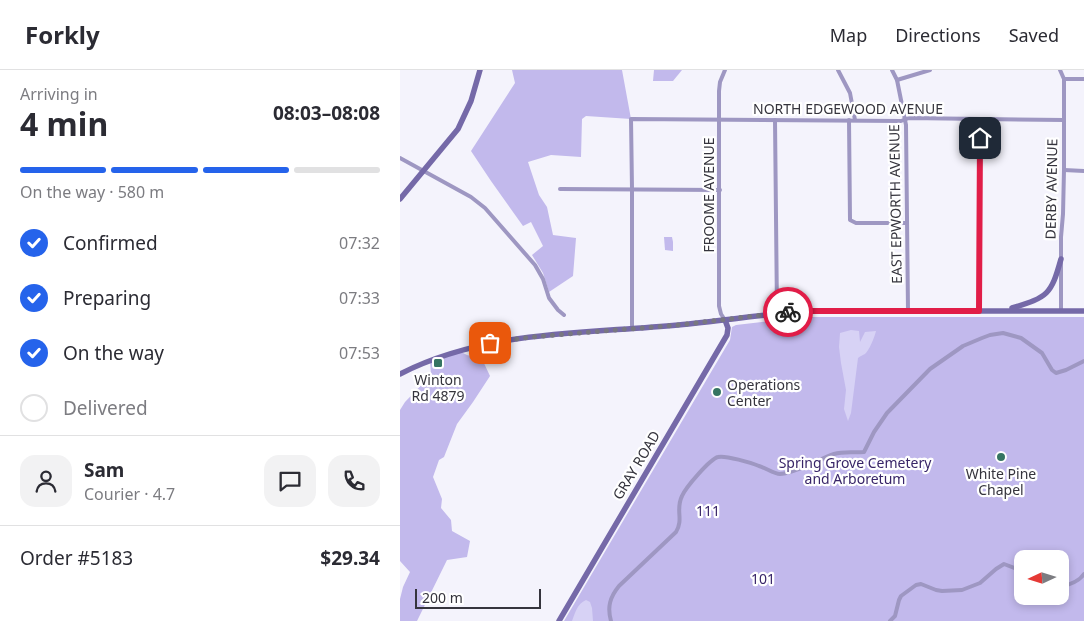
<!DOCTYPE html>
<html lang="en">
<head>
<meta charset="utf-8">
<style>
  :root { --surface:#fff; --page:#f2f2f3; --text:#2b2b33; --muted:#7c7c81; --line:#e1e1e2; --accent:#2563eb }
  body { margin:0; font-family:"Noto Sans",sans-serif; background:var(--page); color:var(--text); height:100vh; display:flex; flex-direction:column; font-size:19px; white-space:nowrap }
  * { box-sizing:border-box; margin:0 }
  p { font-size:16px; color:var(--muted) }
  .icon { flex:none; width:28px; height:28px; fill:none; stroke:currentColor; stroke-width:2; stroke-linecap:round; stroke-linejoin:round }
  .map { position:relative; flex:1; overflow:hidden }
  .sheet { display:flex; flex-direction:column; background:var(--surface); width:400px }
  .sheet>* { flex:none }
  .needle { width:32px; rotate:266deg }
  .fabs { position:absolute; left:614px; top:480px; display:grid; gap:10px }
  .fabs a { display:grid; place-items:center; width:55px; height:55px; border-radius:10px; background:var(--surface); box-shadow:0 2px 8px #0003; font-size:25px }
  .scale { position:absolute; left:15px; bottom:12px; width:126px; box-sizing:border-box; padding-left:5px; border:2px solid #35343d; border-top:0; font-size:14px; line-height:18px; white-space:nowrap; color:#35343d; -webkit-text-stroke:4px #fff; paint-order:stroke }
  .pin { position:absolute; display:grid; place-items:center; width:42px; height:42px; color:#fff; margin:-21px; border-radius:10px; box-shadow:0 2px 8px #0006 }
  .courier { position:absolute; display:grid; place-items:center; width:50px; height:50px; margin:-25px; border:4px solid #e11d48; border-radius:50%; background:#fff; color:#222; box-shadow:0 1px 6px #0007 }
  .head em { font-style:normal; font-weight:700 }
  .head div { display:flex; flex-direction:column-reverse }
  .head { display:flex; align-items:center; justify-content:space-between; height:85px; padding:0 20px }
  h1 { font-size:32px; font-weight:700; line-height:38px }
  .bar { display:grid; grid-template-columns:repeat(4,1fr); gap:8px 5px; align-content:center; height:60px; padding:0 20px }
  .bar i { height:6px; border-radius:4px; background:var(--line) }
  .bar .on { background:var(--accent) }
  .bar p { grid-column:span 4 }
  .line { display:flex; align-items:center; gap:12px; padding:0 20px; border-top:1px solid var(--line) }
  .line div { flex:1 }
  .round { display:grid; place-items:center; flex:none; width:52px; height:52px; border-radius:15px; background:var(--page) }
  ol { padding:0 20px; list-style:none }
  li { display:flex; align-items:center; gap:15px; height:55px }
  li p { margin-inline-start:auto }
  li .icon { padding:5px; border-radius:50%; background:var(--accent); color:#fff; stroke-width:4 }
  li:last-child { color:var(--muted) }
  li i { width:28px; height:28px; border:2px solid var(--line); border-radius:50% }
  header { display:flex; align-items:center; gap:30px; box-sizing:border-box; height:70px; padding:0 25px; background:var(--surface); border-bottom:1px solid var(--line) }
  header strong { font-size:24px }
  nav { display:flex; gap:28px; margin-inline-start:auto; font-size:18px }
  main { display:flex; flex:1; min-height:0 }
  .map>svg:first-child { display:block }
  .green { fill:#c2b9ec; fill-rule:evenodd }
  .water { fill:#d7d2f5 }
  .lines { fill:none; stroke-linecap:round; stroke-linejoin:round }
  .street { stroke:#9e97c2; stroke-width:4 }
  .secondary { stroke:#7569a8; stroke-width:5.5 }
  .done { stroke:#787780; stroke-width:5; stroke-dasharray:0 9 }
  .route { stroke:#e11d48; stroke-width:6 }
  .poi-dot { fill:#357462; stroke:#fff; stroke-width:2 }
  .labels { text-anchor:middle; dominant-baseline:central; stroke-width:4.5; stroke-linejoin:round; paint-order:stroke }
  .street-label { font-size:14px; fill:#35343d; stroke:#fff }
  .poi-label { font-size:14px; fill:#35343d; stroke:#fff }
  .park-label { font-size:14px; fill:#382568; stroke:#fff }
</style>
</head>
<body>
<header>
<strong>Forkly</strong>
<nav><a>Map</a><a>Directions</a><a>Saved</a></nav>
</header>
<main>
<section class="sheet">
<div class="head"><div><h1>4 min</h1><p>Arriving in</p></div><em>08:03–08:08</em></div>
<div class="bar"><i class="on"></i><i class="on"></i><i class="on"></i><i></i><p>On the way · 580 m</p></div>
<ol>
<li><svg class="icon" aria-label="check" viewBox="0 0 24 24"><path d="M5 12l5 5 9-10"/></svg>Confirmed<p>07:32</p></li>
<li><svg class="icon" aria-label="check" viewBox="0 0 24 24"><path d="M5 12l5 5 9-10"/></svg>Preparing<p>07:33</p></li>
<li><svg class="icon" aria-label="check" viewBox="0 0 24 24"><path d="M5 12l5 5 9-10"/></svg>On the way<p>07:53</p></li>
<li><i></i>Delivered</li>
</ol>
<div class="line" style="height:90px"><a class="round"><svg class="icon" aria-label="person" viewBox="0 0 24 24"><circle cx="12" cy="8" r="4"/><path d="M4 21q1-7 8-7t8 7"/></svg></a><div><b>Sam</b><p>Courier · 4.7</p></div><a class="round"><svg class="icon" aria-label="chat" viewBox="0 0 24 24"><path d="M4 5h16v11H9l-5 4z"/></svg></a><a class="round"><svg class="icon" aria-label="phone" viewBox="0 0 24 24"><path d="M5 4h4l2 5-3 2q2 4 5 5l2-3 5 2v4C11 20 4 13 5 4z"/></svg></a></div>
<div class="line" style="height:65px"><div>Order #5183</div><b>$29.34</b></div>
</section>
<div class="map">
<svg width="684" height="551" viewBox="0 0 684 551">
  <rect width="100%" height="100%" fill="#f4f3fc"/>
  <g class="green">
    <path d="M112,0H222L231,49L186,46L182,49L181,87L151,85L128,92L139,125L147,137L153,165L176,168L173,206L149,222L143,203L132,185L143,176L131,152L123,156L91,111L71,81L115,13Z"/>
    <path d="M254,0H282L273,11H253Z"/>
    <path d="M264,167H272L273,172V181L265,180Z"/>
    <path d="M405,247H684V551H164L330,270L332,257L336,255ZM622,489H660V526H622Z"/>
    <path d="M59,281L67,285L82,289L90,306L73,332L57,354L44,387L39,390L33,407L42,429L41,438L51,450L52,461L70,471L67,487L47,490L17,551H0V529L3,517L10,502L0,491V340L5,332L31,305L30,290Z"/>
  </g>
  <g class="water">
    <path d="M451,260L459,261L460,272L465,262L476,261C475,266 469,281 465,284C463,285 460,286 458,288L451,343L448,351L444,339L446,320L441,293L439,277L440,263Z"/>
    <path d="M186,530L190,532L192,538L193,551H172C175,543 177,534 186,530Z"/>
  </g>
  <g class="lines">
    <g class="street">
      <path d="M325,0L320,12L319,21V236L321,244L325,250"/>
      <path d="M438,0L450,23L455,50"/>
      <path d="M492,0L497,10L506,55L508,241"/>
      <path d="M660,0L664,9V100L663,144L661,167V240"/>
      <path d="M664,9H684"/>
      <path d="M497,10L530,0"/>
      <path d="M375,50L377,243"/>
      <path d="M449,50L450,150L456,153H507"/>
      <path d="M0,88L71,127L85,138L135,195L143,209L149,228L158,240L164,245"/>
      <path d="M664,100L684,101"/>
      <path d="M160,119L320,120"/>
      <path d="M579,241L580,49"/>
      <path d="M232,258V119L231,49L501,51L509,48L664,50"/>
      <path d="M660,517C669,515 679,512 684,504"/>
      <path d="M211,551C207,537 210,527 219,516L276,462C284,449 275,440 282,426C286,417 310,389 318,387C325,385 352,393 359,396C366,398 374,404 380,404C393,404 420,389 434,384C444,381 454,383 464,382L474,362L487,343L530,299L563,276L582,268L590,265L603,263L621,268L642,283L652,300L656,303L666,300L684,291"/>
      <path d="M490,551L495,546L499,530L501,526L516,515L521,514L536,520L542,521L562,520L580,513L596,499L604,494L622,501"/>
    </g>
    <g class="secondary">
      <path d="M0,129L58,59L71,31L80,0"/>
      <path d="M612,238C648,227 651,225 661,189"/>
      <path d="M0,304C86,260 184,264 278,255C322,251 366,244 410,241H684"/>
      <path d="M159,551L327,265L328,258L325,250"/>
    </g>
  </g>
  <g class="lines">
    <path class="done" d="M90,273L130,267L278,255L388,242"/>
    <path class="route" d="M388,242L410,241H579L580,68"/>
  </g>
  <g class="poi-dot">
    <rect x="33" y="288" width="10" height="10" rx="2.5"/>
    <circle cx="317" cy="322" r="5"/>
    <circle cx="601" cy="387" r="5"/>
  </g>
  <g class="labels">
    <g class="street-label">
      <text x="448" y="38">NORTH EDGEWOOD AVENUE</text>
      <text transform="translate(651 119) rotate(-89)">DERBY AVENUE</text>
      <text transform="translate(308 125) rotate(-90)">FROOME AVENUE</text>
      <text transform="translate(495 134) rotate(-91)">EAST EPWORTH AVENUE</text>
      <text transform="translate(236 395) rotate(-59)">GRAY ROAD</text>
    </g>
    <g class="poi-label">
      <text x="38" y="309">Winton<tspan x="38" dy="16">Rd 4879</tspan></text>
      <text x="327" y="314" text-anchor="start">Operations<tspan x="327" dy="16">Center</tspan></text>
      <text x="601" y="403">White Pine<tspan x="601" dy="16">Chapel</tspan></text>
    </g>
    <g class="park-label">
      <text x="455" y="392">Spring Grove Cemetery<tspan x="455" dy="16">and Arboretum</tspan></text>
      <text x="308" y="440">111</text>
      <text x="363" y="508">101</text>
    </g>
  </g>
</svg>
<div class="fabs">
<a><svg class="needle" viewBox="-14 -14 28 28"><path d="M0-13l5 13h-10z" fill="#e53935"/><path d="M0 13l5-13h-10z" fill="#7c7c81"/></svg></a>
</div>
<div class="scale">200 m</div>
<div class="pin" style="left:90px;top:273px;background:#ea580c"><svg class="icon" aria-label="bag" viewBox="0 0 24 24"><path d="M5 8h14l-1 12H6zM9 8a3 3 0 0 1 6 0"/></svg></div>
<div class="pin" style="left:580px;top:68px;background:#1f2937"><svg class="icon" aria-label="home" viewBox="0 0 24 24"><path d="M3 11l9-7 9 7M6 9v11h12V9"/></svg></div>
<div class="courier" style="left:388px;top:242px"><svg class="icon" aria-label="bike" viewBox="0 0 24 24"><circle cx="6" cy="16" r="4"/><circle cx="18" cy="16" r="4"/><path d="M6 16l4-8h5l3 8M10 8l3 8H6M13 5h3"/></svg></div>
</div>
</main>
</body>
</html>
